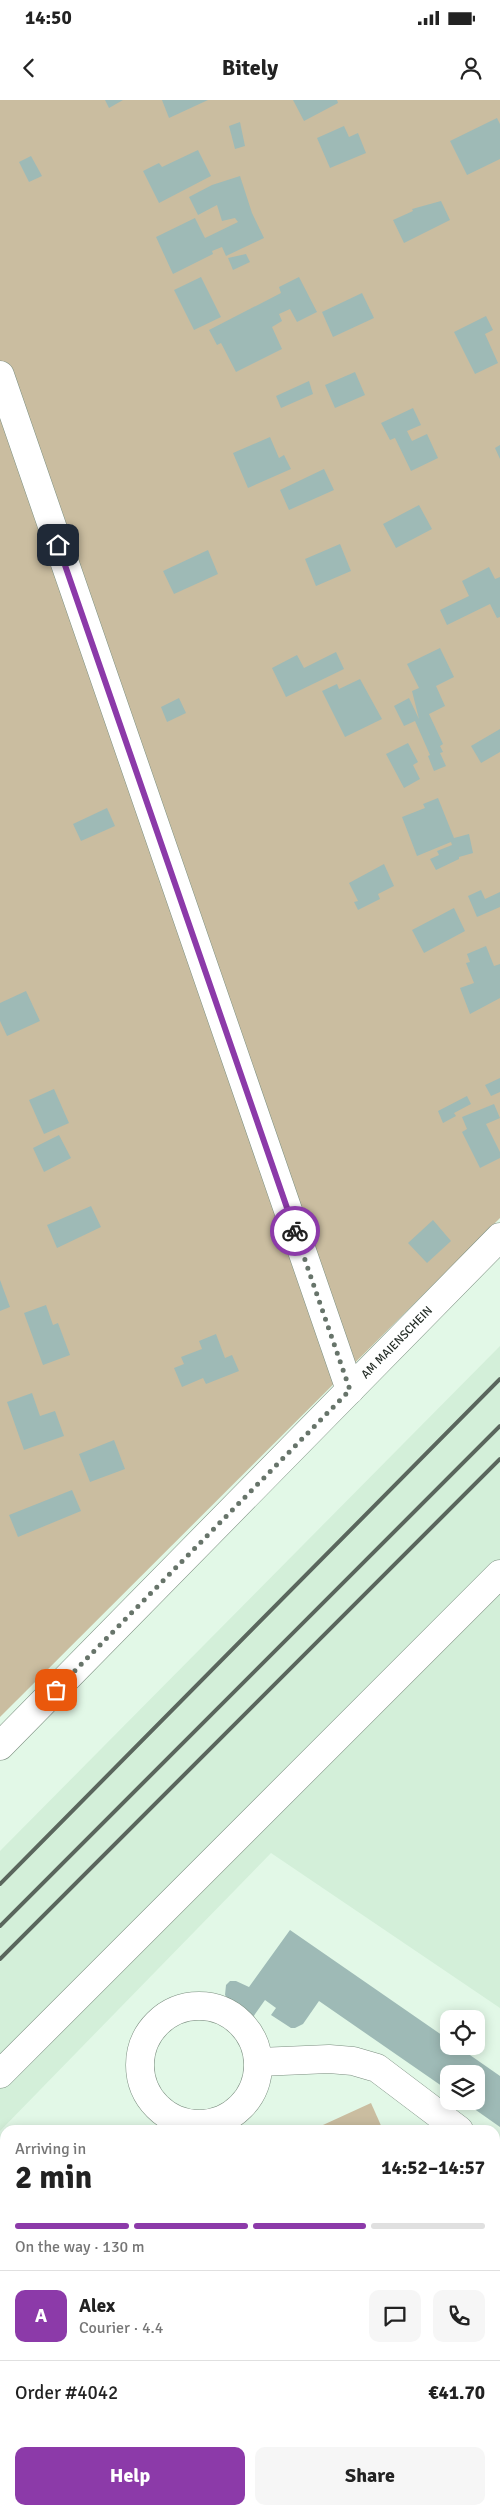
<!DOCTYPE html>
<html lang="en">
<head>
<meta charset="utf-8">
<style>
  :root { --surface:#fff; --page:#f6f6f6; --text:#222; --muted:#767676; --line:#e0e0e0; --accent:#8c3aa9 }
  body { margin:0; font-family:Signika,sans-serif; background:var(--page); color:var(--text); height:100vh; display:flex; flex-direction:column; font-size:19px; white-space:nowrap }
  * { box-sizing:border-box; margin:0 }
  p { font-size:16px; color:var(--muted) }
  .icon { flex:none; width:28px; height:28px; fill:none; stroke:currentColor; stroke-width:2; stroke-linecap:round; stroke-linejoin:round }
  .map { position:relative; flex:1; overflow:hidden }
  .details { position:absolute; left:0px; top:2025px; width:500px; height:390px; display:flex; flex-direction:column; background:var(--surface); border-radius:15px 15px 0 0; box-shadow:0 2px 12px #0003 }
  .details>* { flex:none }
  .fabs { position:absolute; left:440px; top:1910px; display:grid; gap:10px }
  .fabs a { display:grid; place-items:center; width:45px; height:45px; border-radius:10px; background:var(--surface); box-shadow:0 2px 12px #0003; font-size:25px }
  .pin { position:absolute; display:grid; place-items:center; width:42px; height:42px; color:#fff; margin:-21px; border-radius:10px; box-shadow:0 2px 8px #0006 }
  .courier { position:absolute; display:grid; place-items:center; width:50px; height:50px; margin:-25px; border:4px solid #8c3aa9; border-radius:50%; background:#fff; color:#222; box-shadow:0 1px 6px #0007 }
  .head em { font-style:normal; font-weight:700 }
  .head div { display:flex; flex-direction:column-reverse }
  .head { display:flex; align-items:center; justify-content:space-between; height:85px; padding:0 15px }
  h1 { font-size:32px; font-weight:700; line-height:38px }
  .bar { display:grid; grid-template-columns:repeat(4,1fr); gap:8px 5px; align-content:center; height:60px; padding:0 15px }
  .bar i { height:6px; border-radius:4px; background:var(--line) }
  .bar .current { background:var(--accent) }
  .bar p { grid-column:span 4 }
  .line { display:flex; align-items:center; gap:12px; padding:0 15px; border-top:1px solid var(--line) }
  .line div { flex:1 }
  .round { display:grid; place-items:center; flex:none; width:52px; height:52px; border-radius:10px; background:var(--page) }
  .action { display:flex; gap:10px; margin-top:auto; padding:10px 15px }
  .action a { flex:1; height:58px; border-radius:10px; background:var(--accent); color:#fff; font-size:20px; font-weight:700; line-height:58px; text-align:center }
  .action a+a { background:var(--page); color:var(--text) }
  .status { display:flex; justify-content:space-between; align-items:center; height:35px; padding:0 25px; background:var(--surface); direction:ltr }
  .status svg { height:14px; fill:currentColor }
  header { display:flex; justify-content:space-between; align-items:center; height:65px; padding:0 15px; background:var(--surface); font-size:22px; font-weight:700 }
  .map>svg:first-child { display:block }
  .built { fill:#d3efd9 }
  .green { fill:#cabda0 }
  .building { fill:#9ebab6 }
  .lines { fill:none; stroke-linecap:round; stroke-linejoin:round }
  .minor-casing { stroke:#7c8f80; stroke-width:29 }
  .minor { stroke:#fff; stroke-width:28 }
  .rail { stroke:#5a665d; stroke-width:4 }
  .done { stroke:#67746a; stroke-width:5; stroke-dasharray:0 9 }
  .route { stroke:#8c3aa9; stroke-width:6 }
  .labels { text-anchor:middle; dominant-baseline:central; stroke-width:4; stroke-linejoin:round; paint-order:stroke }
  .street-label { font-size:12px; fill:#252d27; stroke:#e2f8e7 }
</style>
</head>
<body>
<div class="status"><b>14:50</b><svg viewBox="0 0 49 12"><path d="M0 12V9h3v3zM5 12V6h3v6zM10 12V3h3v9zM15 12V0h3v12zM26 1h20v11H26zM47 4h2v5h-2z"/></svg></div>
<header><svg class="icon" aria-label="back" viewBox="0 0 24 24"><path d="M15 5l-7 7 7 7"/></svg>Bitely<svg class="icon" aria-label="person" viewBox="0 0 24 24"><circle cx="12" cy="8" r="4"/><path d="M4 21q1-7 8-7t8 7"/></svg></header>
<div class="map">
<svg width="500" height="2415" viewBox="0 0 500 2415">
  <rect width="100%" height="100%" fill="#e2f8e7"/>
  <path class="built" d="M500,1246V1908L271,1753L0,2031V1751Z"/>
  <g class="green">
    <path d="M0,0H500V1118L0,1617Z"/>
    <path d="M371,2003L383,2030H312Z"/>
    <path d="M495,2125L500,2130V2415H0V2175L5,2173V2410H495Z"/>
  </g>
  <g class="building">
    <path d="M105,0H123L109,8Z"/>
    <path d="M162,0H208L169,18Z"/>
    <path d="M293,0H337L338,3L304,21Z"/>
    <path d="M497,18L500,24V59L467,75L450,41Z"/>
    <path d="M240,22L245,46L235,49L229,26Z"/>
    <path d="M344,26L349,37L358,33L366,53L330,68L317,38Z"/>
    <path d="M198,50L211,76L159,103L143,71L159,63L162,67Z"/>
    <path d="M31,56L42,76L29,82L19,62Z"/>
    <path d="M240,76L252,113L264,138L226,156L222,147L212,151L213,154L173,174L156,137L195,118L205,138L238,122L235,118L222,121L217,105L198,115L189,97L212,85Z"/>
    <path d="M441,101L450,120L404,143L393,120L413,111L412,109Z"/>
    <path d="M246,154L250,162L233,170L228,158Z"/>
    <path d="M201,177L221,217L194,230L174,190Z"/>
    <path d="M299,177L317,212L297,222L290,209L279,214L282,221L272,227L282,249L236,272L221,243L217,245L209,230L281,193L279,187Z"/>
    <path d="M362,193L374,218L333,237L322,212Z"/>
    <path d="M486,216L493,230L485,234L498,263L475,274L454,232Z"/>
    <path d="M355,272L365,295L335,308L325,285Z"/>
    <path d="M309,281L313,294L281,308L276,296Z"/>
    <path d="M413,308L421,325L407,331L412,341L427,334L438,358L411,371L395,338L390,340L381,323Z"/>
    <path d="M270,337L279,358L284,355L291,369L248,388L233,353Z"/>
    <path d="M500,345V359L495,348Z"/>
    <path d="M324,369L334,390L289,410L280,390Z"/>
    <path d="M419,405L432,429L396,448L383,424Z"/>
    <path d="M340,444L351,471L316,486L305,459Z"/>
    <path d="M208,450L218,474L174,494L163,471Z"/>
    <path d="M489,467L495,479L500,477V517L497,518L490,504L447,525L440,510L469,496L462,481Z"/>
    <path d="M440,548L454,577L436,586L445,606L429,614L443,644L440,646L443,652L440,653L446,666L434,671L428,656L430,655L415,621L404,626L394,606L409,598L419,619L412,591L419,588L407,564Z"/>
    <path d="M336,552L344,569L286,597L272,568L297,555L304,568Z"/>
    <path d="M360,579L382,619L345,637L322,591L337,584L339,589Z"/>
    <path d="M179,598L186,613L167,622L161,607Z"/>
    <path d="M500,629V652L481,663L471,646Z"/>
    <path d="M408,643L418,662L413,665L420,679L404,688L386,654Z"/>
    <path d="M438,698L454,738L469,734L473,753L459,757V759L436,770L430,759L439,755L437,751L452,745L451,742L417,756L402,717L425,708L423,704Z"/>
    <path d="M107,708L115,726L81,741L73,724Z"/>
    <path d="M384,764L394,786L378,794L380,799L358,810L354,802L358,801L349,783Z"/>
    <path d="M481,790L485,799L500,792V807L477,817L468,796Z"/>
    <path d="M454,808L465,831L424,853L412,830Z"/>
    <path d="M486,846L494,866L500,864V898L470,914L460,888L474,883L466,863L470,862L467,854Z"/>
    <path d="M26,891L40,921L7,936L0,921V903Z"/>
    <path d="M500,978V992L491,996L485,985Z"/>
    <path d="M54,989L69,1023L44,1034L29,1000Z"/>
    <path d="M467,996L471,1004L454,1013L456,1016L443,1023L438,1011Z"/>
    <path d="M494,1004L500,1018L486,1024L500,1052V1058L480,1068L462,1032L467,1029L462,1017Z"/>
    <path d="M59,1035L71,1058L44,1072L33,1048Z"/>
    <path d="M91,1106L101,1127L57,1148L47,1125Z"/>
    <path d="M433,1120L451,1141L427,1163L408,1143Z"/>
    <path d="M0,1180L10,1207L0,1211Z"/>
    <path d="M46,1205L53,1225L58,1223L70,1255L43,1265L24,1213Z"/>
    <path d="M216,1234L225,1258L232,1255L239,1271L206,1284L203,1278L182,1287L174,1268L184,1264L181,1257L202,1249L199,1241Z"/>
    <path d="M32,1293L40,1316L55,1311L64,1336L24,1350L7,1302Z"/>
    <path d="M114,1340L125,1369L90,1382L79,1354Z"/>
    <path d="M72,1390L81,1411L18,1437L9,1415Z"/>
    <path d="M290,1830L449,1940V1946H457L500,1976V2027L463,2001H476V1974H449V1991L319,1901L303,1924L295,1928H291L271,1915L276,1908L265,1900L253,1917L228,1899L225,1895L226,1885L230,1881H236L249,1887Z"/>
  </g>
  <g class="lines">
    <defs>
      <g id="minor">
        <path d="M0,275L350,1290"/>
        <path id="s1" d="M0,1646L500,1137"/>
        <circle cx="199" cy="1965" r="59"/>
        <path d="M259,1962L329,1959L353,1961L377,1968L459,2030"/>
        <path d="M0,1974L500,1474"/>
        <path d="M495,2057L500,2061"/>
      </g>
    </defs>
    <use href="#minor" class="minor-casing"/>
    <use href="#minor" class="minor"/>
    <g class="rail">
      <path d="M0,1784L500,1279"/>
      <path d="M0,1826L500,1326"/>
      <path d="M0,1859L500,1359"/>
    </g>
  </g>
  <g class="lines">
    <path class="done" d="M56,1590L350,1290L295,1131"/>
    <path class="route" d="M58,445L295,1131"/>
  </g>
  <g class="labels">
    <g class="street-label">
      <text stroke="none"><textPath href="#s1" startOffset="566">AM MAIENSCHEIN</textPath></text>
    </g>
  </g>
</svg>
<div class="fabs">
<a><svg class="icon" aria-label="locate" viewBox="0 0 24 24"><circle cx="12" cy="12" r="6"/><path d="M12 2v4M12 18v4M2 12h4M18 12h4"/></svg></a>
<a><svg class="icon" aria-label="layers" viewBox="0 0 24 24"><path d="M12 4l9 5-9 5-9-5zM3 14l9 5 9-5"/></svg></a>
</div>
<div class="pin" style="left:56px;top:1590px;background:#ea580c"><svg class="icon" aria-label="bag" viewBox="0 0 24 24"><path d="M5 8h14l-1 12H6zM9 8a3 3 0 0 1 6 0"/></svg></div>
<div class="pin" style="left:58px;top:445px;background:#1f2937"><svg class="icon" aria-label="home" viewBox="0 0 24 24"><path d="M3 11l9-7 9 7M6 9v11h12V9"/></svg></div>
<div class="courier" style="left:295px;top:1131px"><svg class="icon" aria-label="bike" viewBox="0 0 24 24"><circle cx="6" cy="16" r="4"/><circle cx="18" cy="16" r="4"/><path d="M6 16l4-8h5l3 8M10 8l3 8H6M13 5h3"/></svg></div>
<section class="details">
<div class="head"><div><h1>2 min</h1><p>Arriving in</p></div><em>14:52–14:57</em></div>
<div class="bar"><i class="current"></i><i class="current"></i><i class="current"></i><i></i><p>On the way · 130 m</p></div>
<div class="line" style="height:90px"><b class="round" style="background:var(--accent);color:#fff">A</b><div><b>Alex</b><p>Courier · 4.4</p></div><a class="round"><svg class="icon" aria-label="chat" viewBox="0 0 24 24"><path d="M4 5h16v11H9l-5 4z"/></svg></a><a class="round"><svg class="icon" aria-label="phone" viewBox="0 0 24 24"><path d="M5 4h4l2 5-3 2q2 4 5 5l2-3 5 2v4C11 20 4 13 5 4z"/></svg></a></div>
<div class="line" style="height:65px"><div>Order #4042</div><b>€41.70</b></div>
<div class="action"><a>Help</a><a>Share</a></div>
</section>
</div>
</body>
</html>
